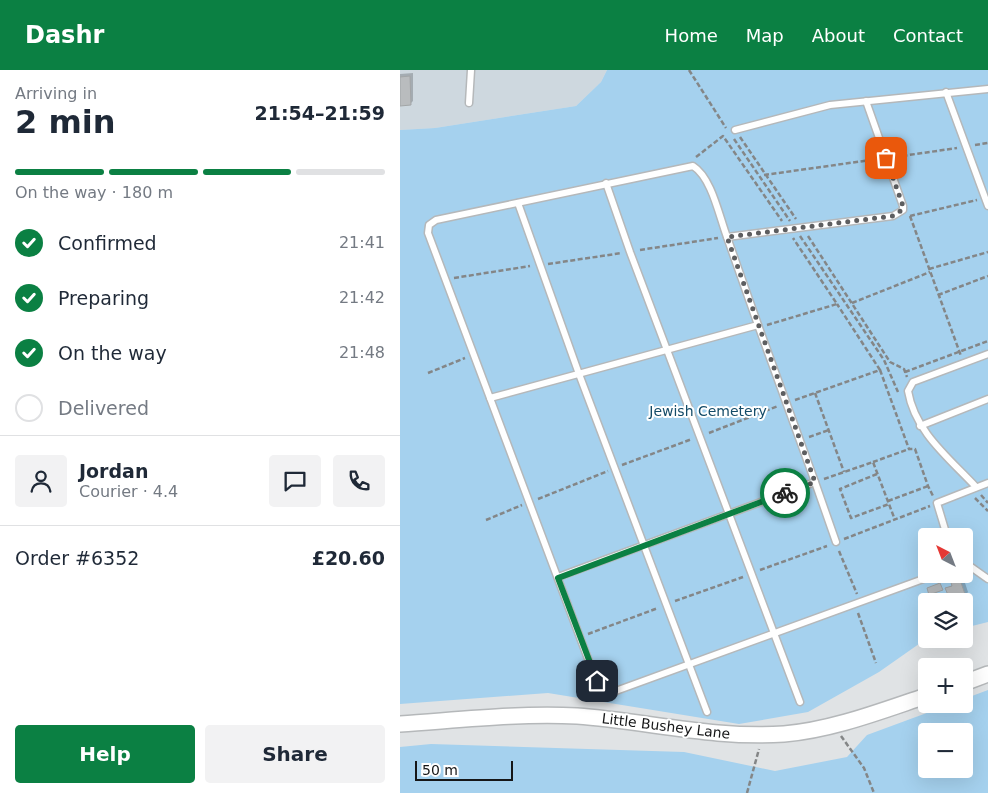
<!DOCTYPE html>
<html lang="en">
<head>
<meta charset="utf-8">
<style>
  :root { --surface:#fff; --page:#f2f2f3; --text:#1f2937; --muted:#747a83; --line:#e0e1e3; --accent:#0b8043 }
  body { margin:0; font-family:"DejaVu Sans",sans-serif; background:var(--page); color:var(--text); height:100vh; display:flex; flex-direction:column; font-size:19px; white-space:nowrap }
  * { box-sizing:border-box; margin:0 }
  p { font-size:16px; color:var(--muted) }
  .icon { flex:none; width:28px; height:28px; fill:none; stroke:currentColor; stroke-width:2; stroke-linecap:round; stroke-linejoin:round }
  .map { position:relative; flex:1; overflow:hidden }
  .drawer { display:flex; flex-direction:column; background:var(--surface); width:400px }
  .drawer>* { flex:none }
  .needle { width:32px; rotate:318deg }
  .tools { position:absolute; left:518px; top:458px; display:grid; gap:10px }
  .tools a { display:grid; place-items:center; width:55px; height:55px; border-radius:5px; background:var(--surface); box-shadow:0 5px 20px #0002; font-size:25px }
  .scale { position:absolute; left:15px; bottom:12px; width:98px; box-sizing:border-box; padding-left:5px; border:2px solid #161718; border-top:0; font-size:14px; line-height:18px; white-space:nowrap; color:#161718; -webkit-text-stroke:4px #fff; paint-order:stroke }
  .pin { position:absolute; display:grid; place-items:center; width:42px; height:42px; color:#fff; margin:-21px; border-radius:10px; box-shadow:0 2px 8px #0006 }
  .courier { position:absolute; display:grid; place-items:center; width:50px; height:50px; margin:-25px; border:4px solid #0b8043; border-radius:50%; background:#fff; color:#222; box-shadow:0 1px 6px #0007 }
  .headline em { font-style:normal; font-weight:800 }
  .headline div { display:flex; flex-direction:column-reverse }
  .headline { display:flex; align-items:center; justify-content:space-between; height:85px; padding:0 15px }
  h1 { font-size:32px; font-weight:800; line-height:38px }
  .bar { display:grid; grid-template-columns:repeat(4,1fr); gap:8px 5px; align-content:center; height:60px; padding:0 15px }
  .bar i { height:6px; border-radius:4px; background:var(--line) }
  .bar .active { background:var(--accent) }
  .bar p { grid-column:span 4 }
  .line { display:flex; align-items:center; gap:12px; padding:0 15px; border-top:1px solid var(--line) }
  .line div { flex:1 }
  .round { display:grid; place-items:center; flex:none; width:52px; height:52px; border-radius:5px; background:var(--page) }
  ol { padding:0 15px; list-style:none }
  li { display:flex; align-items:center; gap:15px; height:55px }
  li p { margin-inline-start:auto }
  li .icon { padding:5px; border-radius:50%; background:var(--accent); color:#fff; stroke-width:4 }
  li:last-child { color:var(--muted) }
  li i { width:28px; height:28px; border:2px solid var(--line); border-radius:50% }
  .button { display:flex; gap:10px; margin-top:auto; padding:10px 15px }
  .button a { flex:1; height:58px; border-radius:5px; background:var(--accent); color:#fff; font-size:20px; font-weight:800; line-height:58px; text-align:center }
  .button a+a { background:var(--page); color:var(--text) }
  header { display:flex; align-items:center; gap:30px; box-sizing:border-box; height:70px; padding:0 25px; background:var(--accent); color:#fff }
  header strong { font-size:24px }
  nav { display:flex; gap:28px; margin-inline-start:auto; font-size:18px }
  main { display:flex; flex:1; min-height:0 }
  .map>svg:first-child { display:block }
  .built { fill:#ced8df }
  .green { fill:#a5d1ee; fill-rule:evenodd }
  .shadow { fill:#0003 }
  .building { fill:#b9bcbe; stroke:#a2a5a7 }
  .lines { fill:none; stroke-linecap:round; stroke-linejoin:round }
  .service-casing { stroke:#b5b8ba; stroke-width:9 }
  .tertiary-casing { stroke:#b5b8ba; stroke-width:18 }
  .path { stroke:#848687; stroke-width:2.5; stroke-dasharray:5 2.5; stroke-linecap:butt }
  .service { stroke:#fff; stroke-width:6 }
  .tertiary { stroke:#fff; stroke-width:15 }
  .done { stroke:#5d5e60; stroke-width:5; stroke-dasharray:0 9 }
  .route { stroke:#0b8043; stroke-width:6 }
  .labels { text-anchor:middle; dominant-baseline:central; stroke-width:4; stroke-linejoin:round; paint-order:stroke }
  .park-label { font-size:14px; fill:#134b68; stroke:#fff }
  .street-label { font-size:14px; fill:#161718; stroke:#fff }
</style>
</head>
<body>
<header>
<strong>Dashr</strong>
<nav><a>Home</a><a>Map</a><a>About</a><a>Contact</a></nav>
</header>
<main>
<section class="drawer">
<div class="headline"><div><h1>2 min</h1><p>Arriving in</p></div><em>21:54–21:59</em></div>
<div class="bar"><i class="active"></i><i class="active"></i><i class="active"></i><i></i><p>On the way · 180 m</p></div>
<ol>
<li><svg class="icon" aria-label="check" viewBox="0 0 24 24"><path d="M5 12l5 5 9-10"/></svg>Confirmed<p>21:41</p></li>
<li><svg class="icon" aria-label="check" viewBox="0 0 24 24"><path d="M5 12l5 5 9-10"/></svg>Preparing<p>21:42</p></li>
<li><svg class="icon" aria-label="check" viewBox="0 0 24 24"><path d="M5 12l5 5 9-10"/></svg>On the way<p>21:48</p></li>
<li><i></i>Delivered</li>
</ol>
<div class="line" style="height:90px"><a class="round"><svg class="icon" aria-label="person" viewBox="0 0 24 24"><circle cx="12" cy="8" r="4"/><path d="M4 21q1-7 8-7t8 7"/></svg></a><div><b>Jordan</b><p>Courier · 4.4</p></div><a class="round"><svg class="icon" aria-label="chat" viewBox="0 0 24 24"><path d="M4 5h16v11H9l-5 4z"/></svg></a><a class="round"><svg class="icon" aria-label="phone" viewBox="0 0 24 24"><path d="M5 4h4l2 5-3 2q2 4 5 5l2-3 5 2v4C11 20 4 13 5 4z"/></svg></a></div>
<div class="line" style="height:65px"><div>Order #6352</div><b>£20.60</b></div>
<div class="button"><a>Help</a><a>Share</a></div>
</section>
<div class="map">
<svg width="588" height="723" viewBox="0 0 588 723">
  <rect width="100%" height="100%" fill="#e0e3e5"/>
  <path class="built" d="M0,0H207L201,12L176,36L35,58L0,60Z"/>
  <g class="green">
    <path d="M207,0H588V552L564,558V531H526V569L479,602L408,642L339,654L148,623L0,634V60L35,58L176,36L201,12ZM526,466H564V504H526Z"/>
    <path d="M588,620V723H0V677L31,674L284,682L375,701L447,687L467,665L551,634H564V629ZM564,661V699H526V661Z"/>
  </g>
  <g class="shadow">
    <path d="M13,3V31L10,34H0V4Z"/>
    <path d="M553,504H562L568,522L565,526L544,531L542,528L548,523L546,518L558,513L550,515L553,514L550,507Z"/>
  </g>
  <g class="building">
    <path d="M10,6L11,35L0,36V7Z"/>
    <path d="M558,504L566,527L552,531H542L541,527L548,525L545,518L552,516L549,506Z"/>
    <path d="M540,513L543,520L529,525L527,518Z"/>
  </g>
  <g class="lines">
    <defs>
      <g id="service">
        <path d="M546,22L588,136"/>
        <path d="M466,31L503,136V140L493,146L327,167C319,146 312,108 293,96L36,150L29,155L28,163L202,626L537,504"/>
        <path d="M69,33L71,0"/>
        <path d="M335,60L430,35L588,19"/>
        <path d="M206,113L230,182L400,632"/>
        <path d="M118,133L179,304L307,642"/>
        <path d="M90,328L358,255L327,167"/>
        <path d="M520,356L588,329"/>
        <path d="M415,412L436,472"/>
        <path d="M576,417C549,388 515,362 508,321L513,312L588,284"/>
        <path d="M547,466L537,433L588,413"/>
        <path d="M564,494L571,497L588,509"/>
        <path d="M158,507L415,412L358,255"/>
      </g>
      <g id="tertiary">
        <path d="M564,613L588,604"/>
        <path d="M0,654C59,650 118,643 177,646C246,651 315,669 384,664C432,660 481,641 526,626"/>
      </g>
    </defs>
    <use href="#service" class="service-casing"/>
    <use href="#tertiary" class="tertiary-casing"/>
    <g class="path">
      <path d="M289,0L326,58"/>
      <path d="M340,67L396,149"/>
      <path d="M334,69L390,151"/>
      <path d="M575,75L588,73"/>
      <path d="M296,87L323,66L382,151"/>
      <path d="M495,87L557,78"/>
      <path d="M364,105L478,89"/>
      <path d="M510,146L561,286"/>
      <path d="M510,146L577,130"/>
      <path d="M400,166L484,290L498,322"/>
      <path d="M408,166L490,292L504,299L507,307"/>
      <path d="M240,180L318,168"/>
      <path d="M148,194L222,183"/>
      <path d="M529,199L588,182"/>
      <path d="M54,208L130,196"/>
      <path d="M538,225L588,206"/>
      <path d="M452,233L530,202"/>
      <path d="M367,255L437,234L393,168"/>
      <path d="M480,300L509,379H515L528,416L533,426"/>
      <path d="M505,302L588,271"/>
      <path d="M28,303L65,288"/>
      <path d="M415,323L444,402"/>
      <path d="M395,330L480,300L437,234"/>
      <path d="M309,363L378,336"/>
      <path d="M409,367L429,360"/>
      <path d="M473,392L509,379"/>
      <path d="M222,395L292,369"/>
      <path d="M477,404L440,419L451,448L489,434"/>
      <path d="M424,409L473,392L495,450"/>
      <path d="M581,425L588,433"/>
      <path d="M575,428L588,441"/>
      <path d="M138,429L208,401"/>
      <path d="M488,431L528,416"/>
      <path d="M86,450L122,435"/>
      <path d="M444,469L530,436"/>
      <path d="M439,481L457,524"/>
      <path d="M360,500L427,476"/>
      <path d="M275,531L343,507"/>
      <path d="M458,543L476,593"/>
      <path d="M188,564L258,538"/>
      <path d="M441,666L464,698L474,723"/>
      <path d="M347,723L359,679"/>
    </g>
    <use href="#service" class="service"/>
    <use href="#tertiary" class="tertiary"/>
  </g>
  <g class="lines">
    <path class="done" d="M385,423L415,412L327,167L493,146L502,140L503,136L486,88"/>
    <path class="route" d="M197,611L158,508L385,423"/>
  </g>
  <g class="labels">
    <g class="park-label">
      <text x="308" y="341">Jewish Cemetery</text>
    </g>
    <g class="street-label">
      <text transform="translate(266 656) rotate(7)">Little Bushey Lane</text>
    </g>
  </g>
</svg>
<div class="tools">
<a><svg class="needle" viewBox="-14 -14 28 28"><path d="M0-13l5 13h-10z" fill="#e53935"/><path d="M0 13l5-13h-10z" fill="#747a83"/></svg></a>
<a><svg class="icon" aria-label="layers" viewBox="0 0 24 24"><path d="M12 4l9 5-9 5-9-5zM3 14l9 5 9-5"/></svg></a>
<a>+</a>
<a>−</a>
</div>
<div class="scale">50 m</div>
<div class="pin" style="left:486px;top:88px;background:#ea580c"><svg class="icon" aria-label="bag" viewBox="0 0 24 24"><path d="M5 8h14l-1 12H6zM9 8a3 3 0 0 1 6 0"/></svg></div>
<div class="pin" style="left:197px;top:611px;background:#1f2937"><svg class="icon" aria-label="home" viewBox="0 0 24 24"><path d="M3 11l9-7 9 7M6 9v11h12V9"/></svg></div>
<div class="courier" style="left:385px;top:423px"><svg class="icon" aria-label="bike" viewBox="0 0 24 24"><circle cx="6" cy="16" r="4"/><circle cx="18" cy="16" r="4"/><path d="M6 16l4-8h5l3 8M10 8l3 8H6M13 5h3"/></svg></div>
</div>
</main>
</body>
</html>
